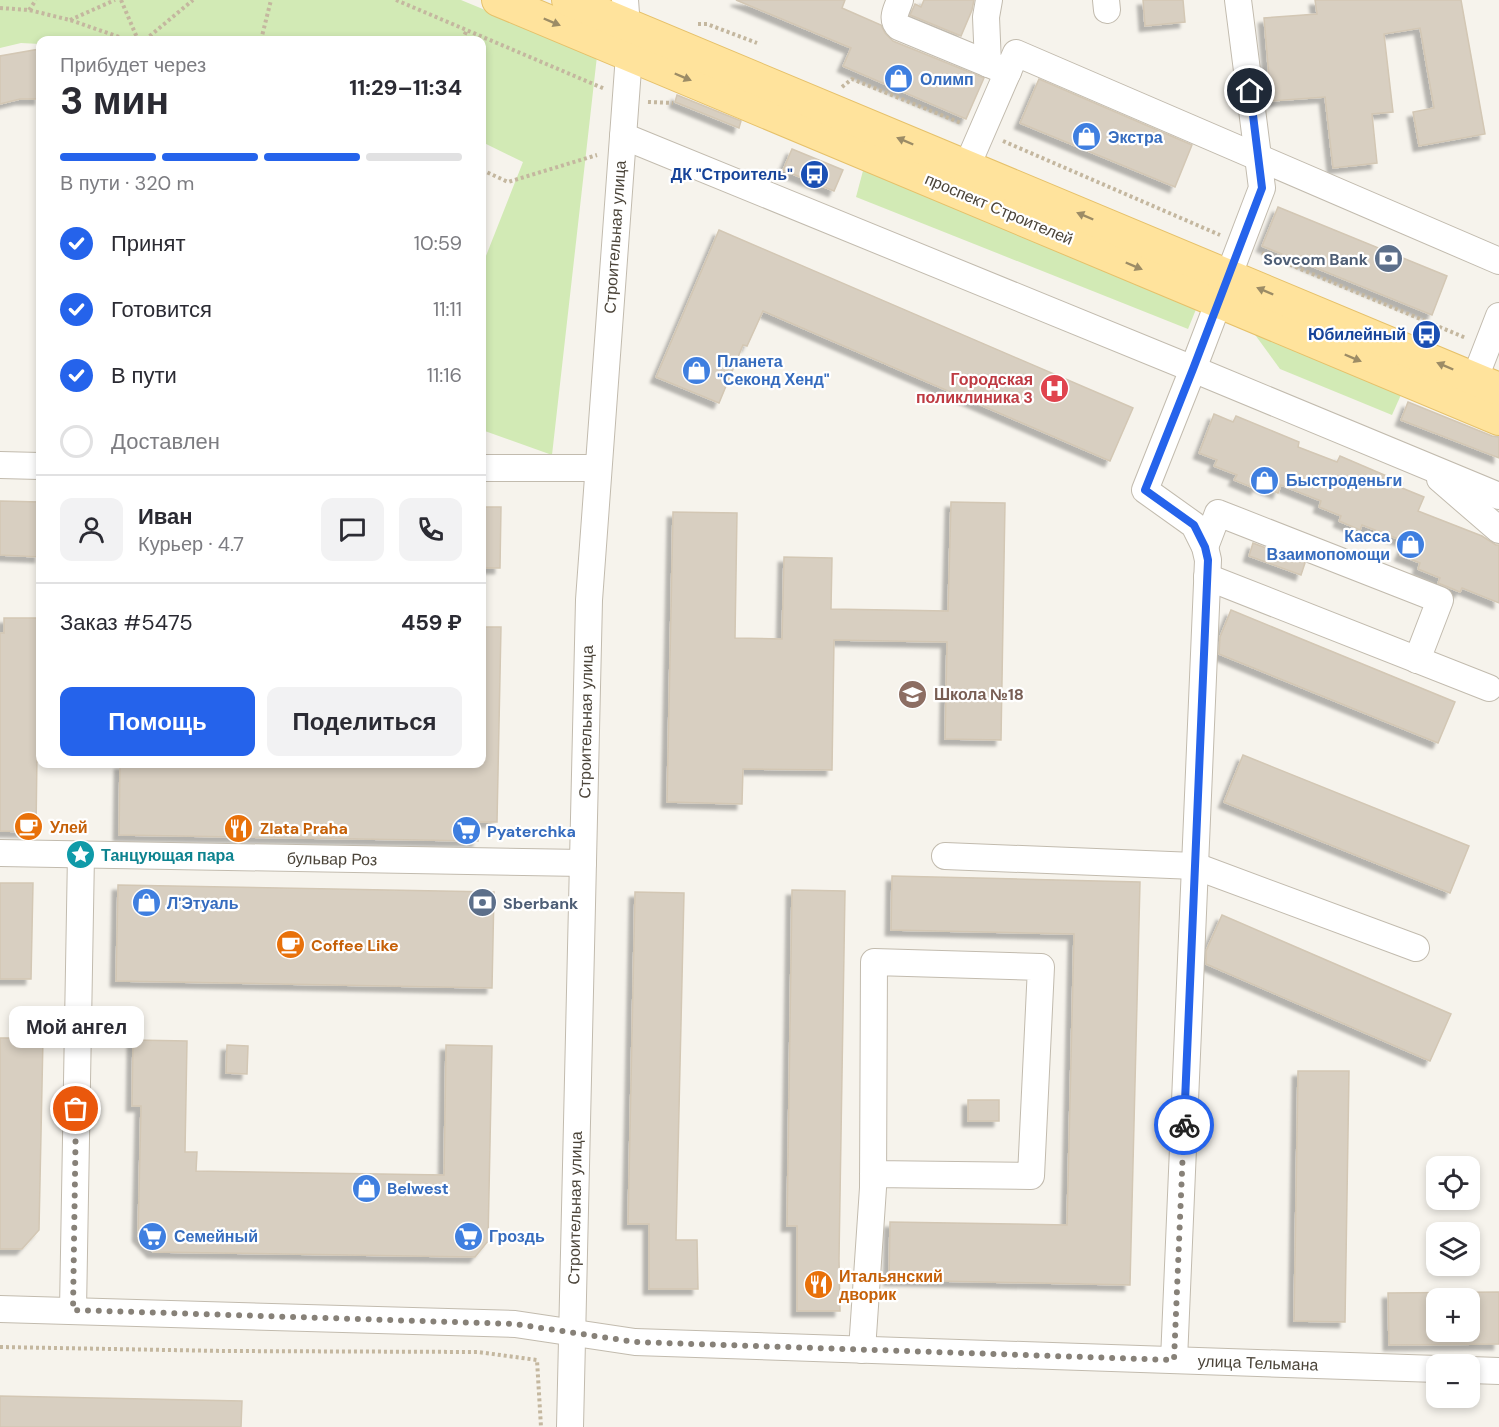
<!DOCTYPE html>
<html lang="ru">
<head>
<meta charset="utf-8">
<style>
  :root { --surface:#fff; --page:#f2f2f3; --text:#2b2b33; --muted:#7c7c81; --line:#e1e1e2; --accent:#2563eb }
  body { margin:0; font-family:"DM Sans",sans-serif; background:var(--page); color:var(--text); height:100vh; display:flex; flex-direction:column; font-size:22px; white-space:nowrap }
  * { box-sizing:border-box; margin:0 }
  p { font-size:20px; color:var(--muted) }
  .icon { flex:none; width:33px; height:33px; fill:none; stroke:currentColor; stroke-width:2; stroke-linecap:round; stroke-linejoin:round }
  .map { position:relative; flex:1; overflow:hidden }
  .side { position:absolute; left:36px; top:36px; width:450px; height:732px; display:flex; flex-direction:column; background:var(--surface); border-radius:12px; box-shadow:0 3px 9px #0003 }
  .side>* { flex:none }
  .buttons { position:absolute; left:1426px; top:1156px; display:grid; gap:12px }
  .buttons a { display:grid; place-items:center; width:54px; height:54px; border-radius:12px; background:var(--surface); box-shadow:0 3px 9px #0003; font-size:30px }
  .pin { position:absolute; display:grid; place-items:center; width:51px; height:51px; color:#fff; margin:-26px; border:3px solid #fff; border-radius:50%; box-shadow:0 2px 6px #0007 }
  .courier { position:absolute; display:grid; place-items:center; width:60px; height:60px; margin:-30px; border:4px solid #2563eb; border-radius:50%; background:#fff; color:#222; box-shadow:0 2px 8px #0007 }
  .bubble { position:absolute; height:42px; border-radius:12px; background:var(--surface); box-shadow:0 3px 9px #0003; font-size:20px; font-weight:700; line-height:42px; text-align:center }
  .overview em { font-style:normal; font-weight:700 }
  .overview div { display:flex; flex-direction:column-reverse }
  .overview { display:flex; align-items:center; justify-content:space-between; height:102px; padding:0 24px }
  h1 { font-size:39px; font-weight:700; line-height:45px }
  .bar { display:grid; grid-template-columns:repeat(4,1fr); gap:9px 6px; align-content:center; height:72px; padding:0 24px }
  .bar i { height:8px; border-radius:4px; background:var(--line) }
  .bar .active { background:var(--accent) }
  .bar p { grid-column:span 4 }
  .line { display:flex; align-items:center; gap:15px; padding:0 24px; border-top:2px solid var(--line) }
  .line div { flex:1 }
  .round { display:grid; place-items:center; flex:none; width:63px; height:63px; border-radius:12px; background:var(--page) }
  ol { padding:0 24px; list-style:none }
  li { display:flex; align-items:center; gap:18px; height:66px }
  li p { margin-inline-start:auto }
  li .icon { padding:6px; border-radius:50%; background:var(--accent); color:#fff; stroke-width:4 }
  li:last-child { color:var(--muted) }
  li i { width:33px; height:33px; border:3px solid var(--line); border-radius:50% }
  .action { display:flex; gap:12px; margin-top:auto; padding:12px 24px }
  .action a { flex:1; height:69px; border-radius:12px; background:var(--accent); color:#fff; font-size:24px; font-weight:700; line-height:69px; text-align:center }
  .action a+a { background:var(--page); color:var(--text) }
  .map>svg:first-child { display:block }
  .green { fill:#d2eab5 }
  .building { fill:#d8cfc1; stroke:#d3c7b4; stroke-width:1.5; fill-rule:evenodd; filter:url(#shadow) }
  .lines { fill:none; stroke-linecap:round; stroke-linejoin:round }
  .minor-casing { stroke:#c2bbae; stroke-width:28 }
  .major-casing { stroke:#e6c16a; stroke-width:34 }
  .path { stroke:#c4b79f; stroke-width:4; stroke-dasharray:3 3; stroke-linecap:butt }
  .minor { stroke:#fff; stroke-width:26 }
  .major { stroke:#ffe39c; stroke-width:32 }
  .oneway { fill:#9c8c66 }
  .done { stroke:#878178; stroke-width:6; stroke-dasharray:0 10.8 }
  .route { stroke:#2563eb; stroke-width:8 }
  .labels { text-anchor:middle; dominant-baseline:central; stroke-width:4.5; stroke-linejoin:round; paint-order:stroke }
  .shop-label { font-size:16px; font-weight:bold; fill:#366cbe; stroke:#fff; text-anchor:start }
  .transit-label { font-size:16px; font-weight:bold; fill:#164399; stroke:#fff; text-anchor:end }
  .street-label { font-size:16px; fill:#4b4439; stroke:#fff }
  .service-label { font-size:16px; font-weight:bold; fill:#4e5e75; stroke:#fff; text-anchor:end }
  .health-label { font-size:16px; font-weight:bold; fill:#be3a42; stroke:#fff; text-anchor:end }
  .education-label { font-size:16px; font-weight:bold; fill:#785e54; stroke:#fff; text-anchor:start }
  .food-label { font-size:16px; font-weight:bold; fill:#c56008; stroke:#fff; text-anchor:start }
  .culture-label { font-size:16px; font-weight:bold; fill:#0d838f; stroke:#fff; text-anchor:start }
</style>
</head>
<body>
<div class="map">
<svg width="1499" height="1427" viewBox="0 0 1499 1427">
  <defs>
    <filter id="shadow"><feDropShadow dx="-5.5" dy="5.5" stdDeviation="1.5" flood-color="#0004"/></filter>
  </defs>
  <rect width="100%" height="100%" fill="#f6f3ec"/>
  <g class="green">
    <path d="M0,0H461L597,56L552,455L482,430V266L523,162L482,142V40H40V44L21,43L0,48Z"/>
    <path d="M864,167L1199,302L1188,329L856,197Z"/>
    <path d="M1245,321L1404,388L1392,415L1280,369Z"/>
  </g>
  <g class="building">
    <path d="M736,0H845L842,8L881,25L885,33L893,41L984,78L966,119L843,66L851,48Z"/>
    <path d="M924,0H974L972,10L961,36L910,15L915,4L921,7Z"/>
    <path d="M1143,0H1183L1185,22L1145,26Z"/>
    <path d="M1315,0H1461L1485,134L1419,146L1413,112L1434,108L1420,28L1384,34L1393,112L1372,114L1377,163L1333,168L1325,97L1271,101L1264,18L1317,14Z"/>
    <path d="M40,49V99H20L0,104V56Z"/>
    <path d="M1039,79L1192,145L1175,187L1020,123Z"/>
    <path d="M677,95L741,121L739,128L675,102Z"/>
    <path d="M792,149L843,170L834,191L783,170Z"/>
    <path d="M1278,207L1447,276L1432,315L1262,246Z"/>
    <path d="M719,230L1133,408L1110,461L763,311L747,346L743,345L719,403L656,377Z"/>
    <path d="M1408,402L1492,436L1499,437V458L1401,420Z"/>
    <path d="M1214,414L1233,422L1236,416L1299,442L1298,447L1337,462L1340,456L1403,483L1402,488L1424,497L1418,511L1482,536L1496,545H1499V603L1462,588L1460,592L1438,583L1440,578L1418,569L1420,563L1400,555L1406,542L1362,525L1360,530L1339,521L1341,516L1319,507L1321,501L1281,485L1278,493L1258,485L1256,489L1234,480L1237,475L1214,466L1217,460L1199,453Z"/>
    <path d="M0,501L40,502V557L0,555Z"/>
    <path d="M951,502L1005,503L1001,740L945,739L947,642L834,640L832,770L743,769L742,804L667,802L673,512L737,513L735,638L782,639L784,557L832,558L831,609L948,611Z"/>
    <path d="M482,507H501L500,568H482Z"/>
    <path d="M1253,543L1305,563L1301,575L1249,556Z"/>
    <path d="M1231,610L1455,702L1438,743L1219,654L1220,637Z"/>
    <path d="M4,618H40V753H37L36,832L0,831V633H4Z"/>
    <path d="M482,627H501L497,822H478V841L119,835L120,764H482Z"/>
    <path d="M1243,755L1469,846L1450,893L1224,802Z"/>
    <path d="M892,876L1140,882L1130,1285L889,1280L890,1222L1067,1225L1074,934L891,930Z"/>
    <path d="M0,883H33L31,979H0Z"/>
    <path d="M118,885L494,892L492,988L116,981Z"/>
    <path d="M792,890L845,891L839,1259L840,1311H797V1226H787Z"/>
    <path d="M635,892L684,893L676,1240H697L698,1289H649V1224H628Z"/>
    <path d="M1222,915L1451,1014L1430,1061L1206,964V951Z"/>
    <path d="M0,1038H43L39,1230L22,1249H0Z"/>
    <path d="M133,1040L187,1041L185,1152H197L196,1171L444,1175L446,1045L492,1046L488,1241L475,1257L153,1252L138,1236L141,1106H132Z"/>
    <path d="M227,1045L248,1046L247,1074L226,1073Z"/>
    <path d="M1298,1071H1349L1345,1322L1294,1321Z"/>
    <rect x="968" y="1100" width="31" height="21"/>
    <path d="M1499,1292V1344L1389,1345L1388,1293ZM1437,1299H1470V1332H1437Z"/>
    <path d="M0,1396L242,1401L241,1427H0Z"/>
  </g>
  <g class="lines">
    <defs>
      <g id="minor">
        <path d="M900,0C897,9 890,19 899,27L1008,72"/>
        <path d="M1106,0L1107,10"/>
        <path d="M988,64L986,17L989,0"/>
        <path d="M623,136L1193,369L1499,496"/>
        <path d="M967,166L1016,53L1499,261"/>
        <path d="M1475,378L1499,316"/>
        <path d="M0,465L40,466"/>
        <path d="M482,468H598"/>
        <path d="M1440,479L1499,530"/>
        <path d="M1205,547L1218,513L1440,600L1417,660"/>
        <path d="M1207,577L1489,688"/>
        <path d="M0,853L583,863"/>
        <path d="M945,856L1195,866L1416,948"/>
        <path d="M0,1309L515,1324L635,1342L1437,1369"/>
        <path d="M73,1310L81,854"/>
        <path d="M862,1350L873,1188L874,962L1041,967L1031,1176L873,1174"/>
        <path d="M1174,1360L1208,560L1205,547L1194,525L1145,490L1193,369L1262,188L1238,0"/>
        <path d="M1470,1370L1499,1371"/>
        <path d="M570,1427L589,600L629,55L625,0"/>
      </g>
      <g id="major">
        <path d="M498,0L1499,419"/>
        <path d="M568,0L1499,389"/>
      </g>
    </defs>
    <use href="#minor" class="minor-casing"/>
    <use href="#major" class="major-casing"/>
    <g class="path">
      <path d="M121,0L138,40"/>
      <path d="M396,0L605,89"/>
      <path d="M0,8L29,10L70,20L128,40"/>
      <path d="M29,10L36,0"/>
      <path d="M70,20L115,0"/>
      <path d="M698,24H707L757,43"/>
      <path d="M145,40L193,0"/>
      <path d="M261,40L271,0"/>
      <path d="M462,40L467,30"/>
      <path d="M842,87L852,79L961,123"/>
      <path d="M648,102L673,103"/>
      <path d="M1003,141L1220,235"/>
      <path d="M482,170L508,182L597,155"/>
      <path d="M1262,253L1466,338"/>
      <path d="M0,1347L224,1351L478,1352L537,1360L541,1427"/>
    </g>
    <use href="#minor" class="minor"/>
    <use href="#major" class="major"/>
  </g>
  <defs><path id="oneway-solid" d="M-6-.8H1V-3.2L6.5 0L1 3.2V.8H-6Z" transform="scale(1.5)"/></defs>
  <g class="oneway">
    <use href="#oneway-solid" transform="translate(552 22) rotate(23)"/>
    <use href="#oneway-solid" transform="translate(683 77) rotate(23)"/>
    <use href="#oneway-solid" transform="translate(905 141) rotate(-157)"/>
    <use href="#oneway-solid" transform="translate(1085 216) rotate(-157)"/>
    <use href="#oneway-solid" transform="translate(1134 266) rotate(23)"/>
    <use href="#oneway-solid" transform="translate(1265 291) rotate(-157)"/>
    <use href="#oneway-solid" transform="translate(1353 358) rotate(23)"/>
    <use href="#oneway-solid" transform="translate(1445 366) rotate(-157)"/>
  </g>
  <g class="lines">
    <path class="done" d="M76,1109L73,1310L515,1324L635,1342L1174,1360L1184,1125"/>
    <path class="route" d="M1184,1125L1208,560L1205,547L1194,525L1145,490L1193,369L1262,188L1250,91"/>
  </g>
  <defs>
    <symbol id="shop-disc" viewBox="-11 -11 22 22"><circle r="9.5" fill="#3f7fe0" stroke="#fff"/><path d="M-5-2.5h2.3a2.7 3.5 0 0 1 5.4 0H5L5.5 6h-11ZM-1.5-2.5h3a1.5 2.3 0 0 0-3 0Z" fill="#fff"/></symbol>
    <symbol id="bus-disc" viewBox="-11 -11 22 22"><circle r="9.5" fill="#1a4fb4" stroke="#fff"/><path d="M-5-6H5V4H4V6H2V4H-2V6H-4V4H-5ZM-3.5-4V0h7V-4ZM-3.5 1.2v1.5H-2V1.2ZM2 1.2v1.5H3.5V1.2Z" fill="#fff"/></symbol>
    <symbol id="bank-disc" viewBox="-11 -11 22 22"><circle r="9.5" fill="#5c6f8a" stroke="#fff"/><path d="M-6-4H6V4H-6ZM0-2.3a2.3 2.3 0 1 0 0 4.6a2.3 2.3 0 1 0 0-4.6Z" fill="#fff"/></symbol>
    <symbol id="hospital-disc" viewBox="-11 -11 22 22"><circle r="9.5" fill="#e0444e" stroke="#fff"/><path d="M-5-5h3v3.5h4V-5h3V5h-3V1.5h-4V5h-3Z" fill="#fff"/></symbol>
    <symbol id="school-disc" viewBox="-11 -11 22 22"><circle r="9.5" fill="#8d6e63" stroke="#fff"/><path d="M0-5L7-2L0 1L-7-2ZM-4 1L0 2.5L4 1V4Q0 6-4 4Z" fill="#fff"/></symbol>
    <symbol id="cafe-disc" viewBox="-11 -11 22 22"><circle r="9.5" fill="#e8710a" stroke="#fff"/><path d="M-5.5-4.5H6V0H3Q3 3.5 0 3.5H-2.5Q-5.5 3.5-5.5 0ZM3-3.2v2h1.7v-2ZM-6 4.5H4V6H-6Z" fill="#fff"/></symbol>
    <symbol id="restaurant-disc" viewBox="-11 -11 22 22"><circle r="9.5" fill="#e8710a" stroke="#fff"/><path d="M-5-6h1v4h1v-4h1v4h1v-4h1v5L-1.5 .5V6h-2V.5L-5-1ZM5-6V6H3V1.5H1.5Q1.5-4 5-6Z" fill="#fff"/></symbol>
    <symbol id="supermarket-disc" viewBox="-11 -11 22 22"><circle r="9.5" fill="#3f7fe0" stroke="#fff"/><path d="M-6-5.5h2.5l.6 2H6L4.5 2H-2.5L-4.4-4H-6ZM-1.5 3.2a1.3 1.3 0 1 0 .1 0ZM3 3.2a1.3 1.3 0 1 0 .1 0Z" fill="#fff"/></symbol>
    <symbol id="sight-disc" viewBox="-11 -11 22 22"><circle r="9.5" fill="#0f9aa8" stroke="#fff"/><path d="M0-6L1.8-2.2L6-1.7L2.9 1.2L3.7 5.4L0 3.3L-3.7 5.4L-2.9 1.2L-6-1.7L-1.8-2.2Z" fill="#fff"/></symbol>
  </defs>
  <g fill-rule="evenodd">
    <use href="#shop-disc" x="882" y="62" width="33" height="33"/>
    <use href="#shop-disc" x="1070" y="120" width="33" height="33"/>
    <use href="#bus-disc" x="798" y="158" width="33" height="33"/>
    <use href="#bank-disc" x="1372" y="242" width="33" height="33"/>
    <use href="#bus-disc" x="1410" y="318" width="33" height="33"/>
    <use href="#shop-disc" x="680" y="354" width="33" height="33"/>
    <use href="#hospital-disc" x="1038" y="372" width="33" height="33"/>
    <use href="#shop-disc" x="1248" y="464" width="33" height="33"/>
    <use href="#shop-disc" x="1394" y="528" width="33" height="33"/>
    <use href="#school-disc" x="896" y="678" width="33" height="33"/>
    <use href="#cafe-disc" x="12" y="810" width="33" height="33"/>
    <use href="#restaurant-disc" x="222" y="812" width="33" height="33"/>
    <use href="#supermarket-disc" x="450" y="814" width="33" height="33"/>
    <use href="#sight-disc" x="64" y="838" width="33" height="33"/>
    <use href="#shop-disc" x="130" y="886" width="33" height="33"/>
    <use href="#bank-disc" x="466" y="886" width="33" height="33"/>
    <use href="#cafe-disc" x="274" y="928" width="33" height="33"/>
    <use href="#shop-disc" x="350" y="1172" width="33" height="33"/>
    <use href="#supermarket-disc" x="136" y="1220" width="33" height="33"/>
    <use href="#supermarket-disc" x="452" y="1220" width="33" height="33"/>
    <use href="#restaurant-disc" x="802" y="1268" width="33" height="33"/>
  </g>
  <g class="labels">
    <g class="shop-label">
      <text x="920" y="79">Олимп</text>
      <text x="1108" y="137">Экстра</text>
      <text x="717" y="361">Планета<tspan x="717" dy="18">"Секонд Хенд"</tspan></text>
      <text x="1286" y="480">Быстроденьги</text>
      <text x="1390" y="536" text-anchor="end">Касса<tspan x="1390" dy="18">Взаимопомощи</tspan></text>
      <text x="487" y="831">Pyaterchka</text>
      <text x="167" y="903">Л'Этуаль</text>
      <text x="387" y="1188">Belwest</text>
      <text x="174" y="1236">Семейный</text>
      <text x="489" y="1236">Гроздь</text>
    </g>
    <g class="transit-label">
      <text x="793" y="174">ДК "Строитель"</text>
      <text x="1406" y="334">Юбилейный</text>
    </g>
    <g class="street-label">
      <text transform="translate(999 209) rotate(23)">проспект Строителей</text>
      <text transform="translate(615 237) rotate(-86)">Строительная улица</text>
      <text transform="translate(586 722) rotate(-89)">Строительная улица</text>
      <text transform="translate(332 859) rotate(1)">бульвар Роз</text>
      <text transform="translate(575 1208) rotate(-89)">Строительная улица</text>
      <text transform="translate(1258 1363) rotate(2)">улица Тельмана</text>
    </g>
    <g class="service-label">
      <text x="1368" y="259">Sovcom Bank</text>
      <text x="503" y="903" text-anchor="start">Sberbank</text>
    </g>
    <g class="health-label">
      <text x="1033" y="379">Городская<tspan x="1033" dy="18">поликлиника 3</tspan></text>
    </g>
    <g class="education-label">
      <text x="934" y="694">Школа №18</text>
    </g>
    <g class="food-label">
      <text x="50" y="827">Улей</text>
      <text x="260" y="828">Zlata Praha</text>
      <text x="311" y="945">Coffee Like</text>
      <text x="839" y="1276">Итальянский<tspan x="839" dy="18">дворик</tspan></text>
    </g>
    <g class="culture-label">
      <text x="101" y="855">Танцующая пара</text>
    </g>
  </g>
</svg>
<div class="buttons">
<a><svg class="icon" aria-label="locate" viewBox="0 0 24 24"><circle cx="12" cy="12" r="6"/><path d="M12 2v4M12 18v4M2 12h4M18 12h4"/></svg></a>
<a><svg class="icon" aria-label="layers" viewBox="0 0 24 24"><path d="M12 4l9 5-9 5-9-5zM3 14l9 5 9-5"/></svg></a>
<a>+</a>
<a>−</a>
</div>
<div class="pin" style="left:76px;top:1109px;background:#ea580c"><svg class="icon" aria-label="bag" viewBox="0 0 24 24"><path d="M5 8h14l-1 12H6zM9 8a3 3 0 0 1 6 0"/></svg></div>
<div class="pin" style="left:1250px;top:91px;background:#1f2937"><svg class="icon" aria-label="home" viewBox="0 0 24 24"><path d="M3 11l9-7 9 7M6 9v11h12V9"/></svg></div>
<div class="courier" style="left:1184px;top:1125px"><svg class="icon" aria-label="bike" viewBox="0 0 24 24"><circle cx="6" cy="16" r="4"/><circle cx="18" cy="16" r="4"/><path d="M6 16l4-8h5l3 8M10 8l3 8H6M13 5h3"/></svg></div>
<div class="bubble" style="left:9px;top:1006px;width:135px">Мой ангел</div>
<section class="side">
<div class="overview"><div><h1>3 мин</h1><p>Прибудет через</p></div><em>11:29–11:34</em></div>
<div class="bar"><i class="active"></i><i class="active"></i><i class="active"></i><i></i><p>В пути · 320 m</p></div>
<ol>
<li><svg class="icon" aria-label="check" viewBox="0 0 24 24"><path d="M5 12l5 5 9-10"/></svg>Принят<p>10:59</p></li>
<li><svg class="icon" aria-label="check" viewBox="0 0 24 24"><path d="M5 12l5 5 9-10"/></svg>Готовится<p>11:11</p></li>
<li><svg class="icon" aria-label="check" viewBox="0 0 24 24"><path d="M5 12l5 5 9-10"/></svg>В пути<p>11:16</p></li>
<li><i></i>Доставлен</li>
</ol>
<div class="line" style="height:108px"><a class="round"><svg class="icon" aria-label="person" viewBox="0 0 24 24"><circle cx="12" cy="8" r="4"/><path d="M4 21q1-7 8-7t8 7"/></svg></a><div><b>Иван</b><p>Курьер · 4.7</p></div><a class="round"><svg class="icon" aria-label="chat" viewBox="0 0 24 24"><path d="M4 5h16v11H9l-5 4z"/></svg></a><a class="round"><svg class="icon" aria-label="phone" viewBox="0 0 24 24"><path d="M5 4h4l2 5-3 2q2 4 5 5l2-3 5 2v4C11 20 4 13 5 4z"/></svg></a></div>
<div class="line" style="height:78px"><div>Заказ #5475</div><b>459 ₽</b></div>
<div class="action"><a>Помощь</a><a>Поделиться</a></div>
</section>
</div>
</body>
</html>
